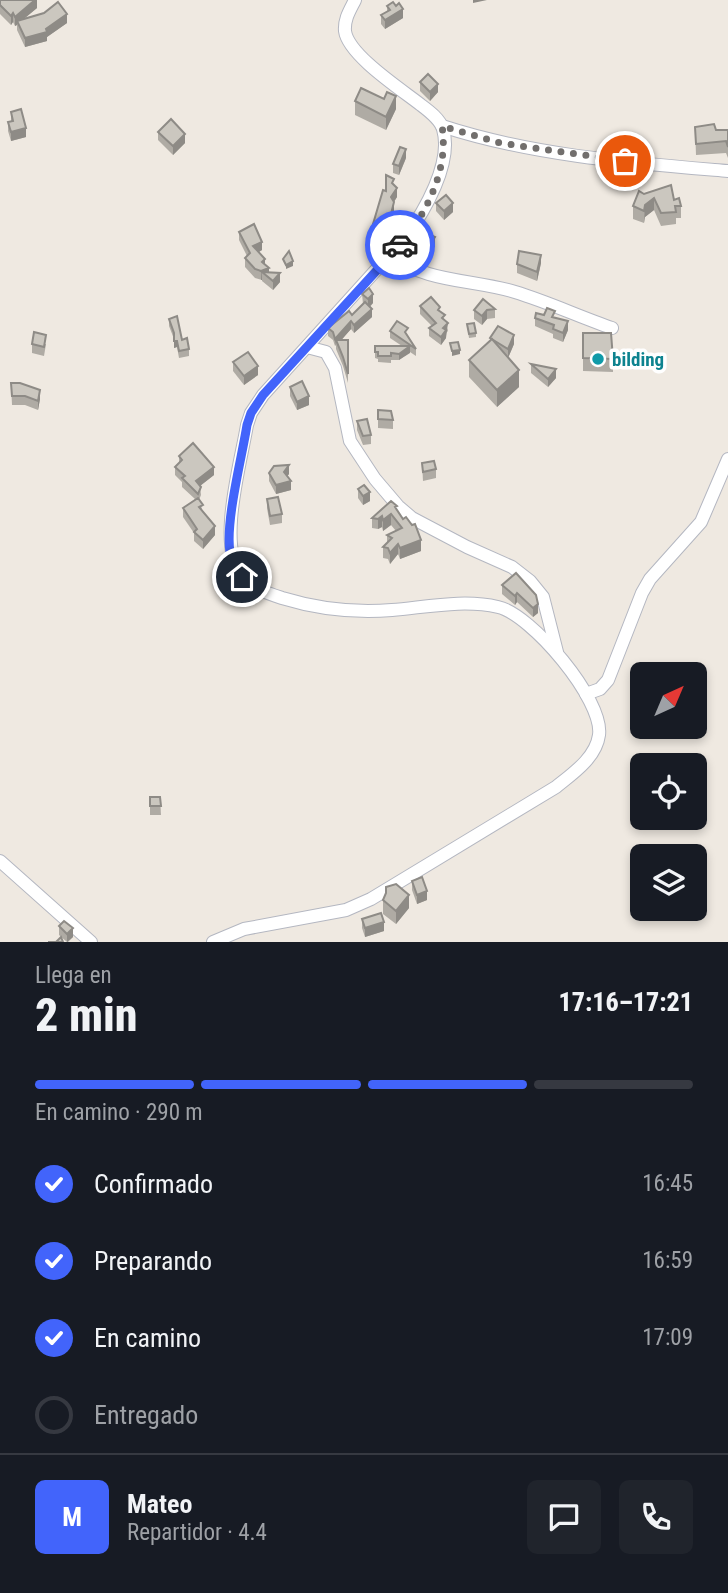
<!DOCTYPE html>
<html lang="es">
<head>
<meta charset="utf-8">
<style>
  :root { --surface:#171b24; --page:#20242c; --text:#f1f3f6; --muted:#9ea1a6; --line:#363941; --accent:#4264fb }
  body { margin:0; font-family:"Roboto Condensed",sans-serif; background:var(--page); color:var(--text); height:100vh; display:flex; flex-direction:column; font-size:26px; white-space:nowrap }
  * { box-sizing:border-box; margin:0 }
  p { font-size:23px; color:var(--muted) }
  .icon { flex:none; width:38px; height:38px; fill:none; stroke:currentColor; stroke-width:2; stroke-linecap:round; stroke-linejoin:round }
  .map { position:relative; height:942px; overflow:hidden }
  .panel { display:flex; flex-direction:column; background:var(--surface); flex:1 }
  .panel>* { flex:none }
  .needle { width:46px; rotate:44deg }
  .buttons { position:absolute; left:630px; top:662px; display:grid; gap:14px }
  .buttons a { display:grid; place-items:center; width:77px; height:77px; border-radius:10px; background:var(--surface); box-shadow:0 4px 10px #0003; font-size:35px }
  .pin { position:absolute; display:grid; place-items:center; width:60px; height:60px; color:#fff; margin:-30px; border:4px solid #fff; border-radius:50%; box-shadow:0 2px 7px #0007 }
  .courier { position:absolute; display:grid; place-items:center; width:70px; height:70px; margin:-35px; border:5px solid #4264fb; border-radius:50%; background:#fff; color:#222; box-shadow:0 2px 9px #0007 }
  .headline em { font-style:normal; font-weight:800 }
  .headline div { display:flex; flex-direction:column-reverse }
  .headline { display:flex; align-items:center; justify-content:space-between; height:119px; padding:0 35px }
  h1 { font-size:46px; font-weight:800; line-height:52px }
  .bar { display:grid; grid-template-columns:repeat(4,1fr); gap:10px 7px; align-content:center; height:84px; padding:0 35px }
  .bar i { height:9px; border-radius:5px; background:var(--line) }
  .bar .on { background:var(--accent) }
  .bar p { grid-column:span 4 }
  .line { display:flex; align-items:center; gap:18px; padding:0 35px; border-top:2px solid var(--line) }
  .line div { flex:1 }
  .round { display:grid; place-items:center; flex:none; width:74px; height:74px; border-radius:10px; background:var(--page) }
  ol { padding:0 35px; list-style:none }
  li { display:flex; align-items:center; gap:21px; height:77px }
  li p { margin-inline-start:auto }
  li .icon { padding:7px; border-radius:50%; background:var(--accent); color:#fff; stroke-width:4 }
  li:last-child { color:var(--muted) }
  li i { width:38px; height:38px; border:4px solid var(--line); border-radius:50% }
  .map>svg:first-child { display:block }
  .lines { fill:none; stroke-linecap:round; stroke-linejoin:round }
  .minor-casing { stroke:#b4b7c1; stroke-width:14 }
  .minor { stroke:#fff; stroke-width:12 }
  .wall { fill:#afaba4 }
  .shaded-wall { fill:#8e8b86 }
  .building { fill:#cbc7bf; stroke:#8e8b86; stroke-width:2 }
  .done { stroke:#726f6d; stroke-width:7; stroke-dasharray:0 12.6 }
  .route { stroke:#4264fb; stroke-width:9 }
  .culture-dot { fill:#0f9aa8; stroke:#fff; stroke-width:2.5 }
  .labels { text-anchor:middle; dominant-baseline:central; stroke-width:7; stroke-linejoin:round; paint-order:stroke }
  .culture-label { font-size:19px; font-weight:bold; fill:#0d838f; stroke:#fff; text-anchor:start }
</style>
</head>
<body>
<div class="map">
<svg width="728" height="942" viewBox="0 0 728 942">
  <rect width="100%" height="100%" fill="#efe9e1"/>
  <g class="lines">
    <defs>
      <g id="minor">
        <path d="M442,126C534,156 632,163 728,171"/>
        <path d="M391,255C426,283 473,279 515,292C548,302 580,317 612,328"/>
        <path d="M307,347L326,352L335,368L350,441L375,479L398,506L412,518L467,547L512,567L530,581L543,597L557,652"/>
        <path d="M586,694L600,689L608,680L642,593L650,579L701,522L728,459"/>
        <path d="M0,861L91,942"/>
        <path d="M213,942L244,929L346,910L371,899L556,787C572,774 596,758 599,735C604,700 531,614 498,607C464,599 427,607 392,610C355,613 318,609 282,598C267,593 251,588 241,575C217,545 241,462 247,425L251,413L263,395L405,238C424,212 453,163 443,129C440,119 429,111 421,105C402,90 348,55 345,31C344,19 350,10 355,0"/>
      </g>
    </defs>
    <use href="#minor" class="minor-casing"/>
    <use href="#minor" class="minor"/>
  </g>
  <g class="wall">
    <path d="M0,0H37V8L23,19L67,23L47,37V41L25,47L17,30V25L15,26L13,22L11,25L0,14Z"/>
    <path d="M387,6L403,18L385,29L381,24V15L387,11Z"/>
    <path d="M420,82L438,92L430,101L420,91Z"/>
    <path d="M384,99L396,109L386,130L355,115V101Z"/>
    <path d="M11,112L26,137L11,141L8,131V122L11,121Z"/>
    <path d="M695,127L716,130H728V158L726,153L696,155Z"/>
    <path d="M158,132L185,143L173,155L158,140Z"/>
    <path d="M406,158L399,175L393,173V164Z"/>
    <path d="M394,184L397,197L394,202V211L389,231L384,232L383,235L373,233V224L386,191Z"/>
    <path d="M644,194L674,200L681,206V218H676V224L661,226L654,210L645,217L644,223L633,219V206Z"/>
    <path d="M436,203L453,212L444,220L436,211Z"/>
    <path d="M416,229L435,246L430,254L427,252L424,263L412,258V249Z"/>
    <path d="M239,232L262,250L259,252L269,273L280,282L273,290L262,281V280L255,278L245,267V258L247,256L239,240Z"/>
    <path d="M541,263L537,281L517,273V264Z"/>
    <path d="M362,294L373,303L370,307L372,317L354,333L351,329L341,340H348V383L343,366L336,349V345L335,346L333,340L328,336V328L352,315L363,304Z"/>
    <path d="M420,306L440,312L445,321L448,331L446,333V338L441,345L429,336V328L432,326L420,314Z"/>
    <path d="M495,309V318L487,319L482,325L474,319V310Z"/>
    <path d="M535,318H555L568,330L563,342L553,338V334L535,326Z"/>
    <path d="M169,319L189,349V356L179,358L177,347L174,348V339L169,326Z"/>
    <path d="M467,324L476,333V337L469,338Z"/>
    <path d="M390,331L408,336L416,349V356L410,352L399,360H391V363L378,362V359L375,358V346H402L390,338Z"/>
    <path d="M583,333L613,359V372L583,371Z"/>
    <path d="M490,338L514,344L508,358L519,387L497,407L469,377V360L490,341Z"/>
    <path d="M32,344H46L44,356L32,353Z"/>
    <path d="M233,362L258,375L244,385L233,371Z"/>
    <path d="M531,364L556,378L548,387L531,373Z"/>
    <path d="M11,383L40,399L38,410L25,405H12Z"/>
    <path d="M290,387L309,405L297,410L290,396Z"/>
    <path d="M378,410L393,420V429L378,428Z"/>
    <path d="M357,421L371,435V444L363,445L357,430Z"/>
    <path d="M179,456L214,475L200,486L201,495L199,500L203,512L215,535L203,549L194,541V533L183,517V508L195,499L182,487V482L175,475V467L179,463Z"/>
    <path d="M422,463L436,469V478L423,481Z"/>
    <path d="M269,473L289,474L287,476L291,490L276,494L269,481Z"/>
    <path d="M358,489L370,501L363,505L358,498Z"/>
    <path d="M267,499L282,514V523L270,525L267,508Z"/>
    <path d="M397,510L421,551L400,559L398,554L390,564L388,559L383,558V547L387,543V535L396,531L391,525L383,531L382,527L378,529L372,528V518Z"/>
    <path d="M516,573L538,613L533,617L517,602L515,605L502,594V585Z"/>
    <path d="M150,797H160L161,815H150Z"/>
    <path d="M412,881L427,900L417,904L412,890Z"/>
    <path d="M386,887L409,908L396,924L383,914V900L386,895Z"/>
    <path d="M362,919L384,931L365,937L362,928Z"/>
    <path d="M59,926L73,937L68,942H67L59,935Z"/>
  </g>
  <g class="shaded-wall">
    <path d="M35,0H37V8L18,24L17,21V25L15,26V17Z"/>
    <path d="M473,0H487L473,3Z"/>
    <path d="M403,9V18L385,29V20Z"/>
    <path d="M13,13V22L11,25V16Z"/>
    <path d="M67,14V23L47,37V41L25,47V38L46,29Z"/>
    <path d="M438,84V92L430,101V92Z"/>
    <path d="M396,96V109L386,130V117Z"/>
    <path d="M26,128V137L11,141V132Z"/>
    <path d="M185,134V143L173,155V146Z"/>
    <path d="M406,149V158L399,175V166Z"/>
    <path d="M397,188V197L391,206V197Z"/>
    <path d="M654,198V210L645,217L644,223L645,205Z"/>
    <path d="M394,202V211L389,231L384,232L383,235V227Z"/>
    <path d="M453,203V212L444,220V211Z"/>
    <path d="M435,237V246L430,254V245Z"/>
    <path d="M262,242V250L253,255V246Z"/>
    <path d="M427,243V252L424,263V254Z"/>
    <path d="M541,255V263L537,281V272Z"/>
    <path d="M265,259V268H269V277L262,272V280H261L262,262Z"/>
    <path d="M293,261V266L286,269V265Z"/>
    <path d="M280,273V282L273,290V281Z"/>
    <path d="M373,294V303L368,308V299Z"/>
    <path d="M372,309V317L354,333V325Z"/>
    <path d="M487,310V319L482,325V316Z"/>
    <path d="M351,321V329L338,344L336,340L335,346V339Z"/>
    <path d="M568,321V330L563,342V333Z"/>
    <path d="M448,323L446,338L441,345V337L443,328Z"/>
    <path d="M514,335V344L508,358V349Z"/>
    <path d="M174,341H177V347L174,348Z"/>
    <path d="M410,346V353L399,360V354Z"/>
    <path d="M460,350V354L452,356V351Z"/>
    <path d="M258,366V375L244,385V376Z"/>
    <path d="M556,369V378L548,387V379Z"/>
    <path d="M519,370V387L497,407V390Z"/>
    <path d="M40,390V399L38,410V401Z"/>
    <path d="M309,396V405L297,410V402Z"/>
    <path d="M289,465V474L284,480V472Z"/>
    <path d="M214,467V475L196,489V481Z"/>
    <path d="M291,481V490L276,494V485Z"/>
    <path d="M370,492V501L363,505V496Z"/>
    <path d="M391,514V525L383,531V520Z"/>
    <path d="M382,516V527L378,529V519Z"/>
    <path d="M215,526V535L203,549V540Z"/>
    <path d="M421,540V551L400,559V548Z"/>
    <path d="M398,544V554L390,564V553Z"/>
    <path d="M517,593V602L515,605V596Z"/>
    <path d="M538,604V613L533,617V608Z"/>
    <path d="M427,891V900L417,904V895Z"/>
    <path d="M409,895V908L396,924V911Z"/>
    <path d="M384,922V931L365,937V928Z"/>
    <path d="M73,928V937L67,942V934Z"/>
  </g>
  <g class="building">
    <path d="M0,0H35L15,17L13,13L11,16L0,5Z"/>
    <path d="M58,2L67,14L46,29L47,32L25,38L17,21L44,13Z"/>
    <path d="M393,2L396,6L399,3L403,9L385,20L381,15L390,10L387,6Z"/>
    <path d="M428,74L438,84L430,92L420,82Z"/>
    <path d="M361,88L384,99L387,92L396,96L386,117L355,101Z"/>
    <path d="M21,109L26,128L11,132L8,122L13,121L11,112Z"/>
    <path d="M171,119L185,134L173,146L158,132Z"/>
    <path d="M714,124L716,130H728V147L726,141L696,144L695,127Z"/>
    <path d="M400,147L406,149L399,166L393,164Z"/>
    <path d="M386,175L394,179L392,183L397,188L391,197L394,202L389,222L384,223L383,227L373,224L383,190L386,191Z"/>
    <path d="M671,185L674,200L679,198L681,206H675L676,212L661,213L654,198L645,205L644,211L633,206L639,191L644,194Z"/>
    <path d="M446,195L453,203L444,211L436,203Z"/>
    <path d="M254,224L262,242L253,246L265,259L262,262L269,268L261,271L255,269L245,258L250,253L239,232Z"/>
    <path d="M416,229L435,237L430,245L427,243L424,254L412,249Z"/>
    <path d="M289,251L293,261L286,265L283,259Z"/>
    <path d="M519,251L541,255L537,272L517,264Z"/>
    <path d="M262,272L280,273L273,281Z"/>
    <path d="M369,288L373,294L368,299L362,294Z"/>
    <path d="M431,297L440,307L438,310L445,315L442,318L448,323L443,328L446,330L441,337L429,328L436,323L420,306Z"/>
    <path d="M483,299L495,309L487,310L482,316L474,310Z"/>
    <path d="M365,302L372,309L354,325L351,321L335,339L333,332L328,328L349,311L352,315Z"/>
    <path d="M547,308L555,311L552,317L568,321L563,333L553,329L554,325L535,318L536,313L544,315Z"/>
    <path d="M177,316L182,340L187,338L189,349L179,351L177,341H174V333L169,319Z"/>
    <path d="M397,321L408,328L405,332L416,349L390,331Z"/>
    <path d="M474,323L476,333L469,334L467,324Z"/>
    <path d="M498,326L514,335L508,349L490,338Z"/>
    <path d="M34,332L46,335L44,347L32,344Z"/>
    <path d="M583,333H611L613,359L583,358Z"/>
    <path d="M492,339L519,370L497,390L469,360Z"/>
    <path d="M336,340H348V374L343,357Z"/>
    <path d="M458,342L460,350L452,351L450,343Z"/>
    <path d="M375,346H410L399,354L391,353V356H378V352H375Z"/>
    <path d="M248,352L258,366L244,376L233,362Z"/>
    <path d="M531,364L556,369L548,379Z"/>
    <path d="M302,381L309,396L297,402L290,387Z"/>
    <path d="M11,383H20L40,390L38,401L25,396H12Z"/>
    <path d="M378,410L391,411L393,420L378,419Z"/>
    <path d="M367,419L371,435L363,436L357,421Z"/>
    <path d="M193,443L214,467L196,481L201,487L198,494L182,478L185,476L175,467L182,460L179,456Z"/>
    <path d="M434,461L436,469L423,472L422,463Z"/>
    <path d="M289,465L284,472L291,481L276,485L269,473L274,466Z"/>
    <path d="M364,485L370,492L363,496L358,489Z"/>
    <path d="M278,497L282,514L270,516L267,499Z"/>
    <path d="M198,498L203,505L199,507L215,526L203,540L194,532L197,529L183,508Z"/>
    <path d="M391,501L397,506L395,507L403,519L406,517L412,525L415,524L421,540L400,548L398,544L390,553L388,548L383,547L392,538L387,535L402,528L391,514L383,520L382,516L378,519L372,518Z"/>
    <path d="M516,573L536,595L538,604L533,608L517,593L515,596L502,585Z"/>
    <path d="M150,797H160L161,806H150Z"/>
    <path d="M422,877L427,891L417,895L412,881Z"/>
    <path d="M396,884L409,895L396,911L383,900L386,893V887Z"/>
    <path d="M381,913L384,922L365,928L362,919Z"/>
    <path d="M64,921L73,928L67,934L59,926Z"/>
    <path d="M61,937L63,942H48H56Z"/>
  </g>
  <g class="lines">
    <path class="done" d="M400,245C427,213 449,169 442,126L500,143L625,161"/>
    <path class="route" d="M242,577C236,568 232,561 230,552C225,522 242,457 247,425L251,413L263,395L400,245"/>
  </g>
  <circle class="culture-dot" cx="598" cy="359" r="7"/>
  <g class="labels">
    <g class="culture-label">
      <text x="612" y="359">bilding</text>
    </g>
  </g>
</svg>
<div class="buttons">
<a><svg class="needle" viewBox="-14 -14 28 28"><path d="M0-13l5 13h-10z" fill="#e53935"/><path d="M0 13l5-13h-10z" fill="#9ea1a6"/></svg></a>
<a><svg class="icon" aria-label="locate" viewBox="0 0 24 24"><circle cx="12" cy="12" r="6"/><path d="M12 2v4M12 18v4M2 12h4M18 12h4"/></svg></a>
<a><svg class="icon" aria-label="layers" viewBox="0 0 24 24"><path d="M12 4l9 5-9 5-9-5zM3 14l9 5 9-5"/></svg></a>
</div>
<div class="pin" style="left:625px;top:161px;background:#ea580c"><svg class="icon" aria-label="bag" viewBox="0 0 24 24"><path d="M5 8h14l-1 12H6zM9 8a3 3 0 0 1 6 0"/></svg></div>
<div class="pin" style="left:242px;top:577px;background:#1f2937"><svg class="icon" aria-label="home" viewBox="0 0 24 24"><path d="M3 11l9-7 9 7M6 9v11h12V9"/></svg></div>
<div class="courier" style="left:400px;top:245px"><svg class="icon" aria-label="car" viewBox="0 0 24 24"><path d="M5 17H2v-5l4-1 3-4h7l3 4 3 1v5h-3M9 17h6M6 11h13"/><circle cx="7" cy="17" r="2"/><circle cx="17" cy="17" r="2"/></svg></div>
</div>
<section class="panel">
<div class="headline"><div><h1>2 min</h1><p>Llega en</p></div><em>17:16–17:21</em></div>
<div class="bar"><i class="on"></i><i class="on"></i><i class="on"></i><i></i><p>En camino · 290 m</p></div>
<ol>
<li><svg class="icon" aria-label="check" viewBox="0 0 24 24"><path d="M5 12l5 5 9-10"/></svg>Confirmado<p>16:45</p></li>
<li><svg class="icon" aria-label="check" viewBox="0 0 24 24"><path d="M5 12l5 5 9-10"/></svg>Preparando<p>16:59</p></li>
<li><svg class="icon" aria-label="check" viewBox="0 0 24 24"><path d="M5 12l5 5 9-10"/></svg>En camino<p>17:09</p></li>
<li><i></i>Entregado</li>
</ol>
<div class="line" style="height:126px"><b class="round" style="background:var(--accent);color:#fff">M</b><div><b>Mateo</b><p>Repartidor · 4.4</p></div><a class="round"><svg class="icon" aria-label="chat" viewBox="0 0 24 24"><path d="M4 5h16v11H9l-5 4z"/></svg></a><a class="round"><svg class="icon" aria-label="phone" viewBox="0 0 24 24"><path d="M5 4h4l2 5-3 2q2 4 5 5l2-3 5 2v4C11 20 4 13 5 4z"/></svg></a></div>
</section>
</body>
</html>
